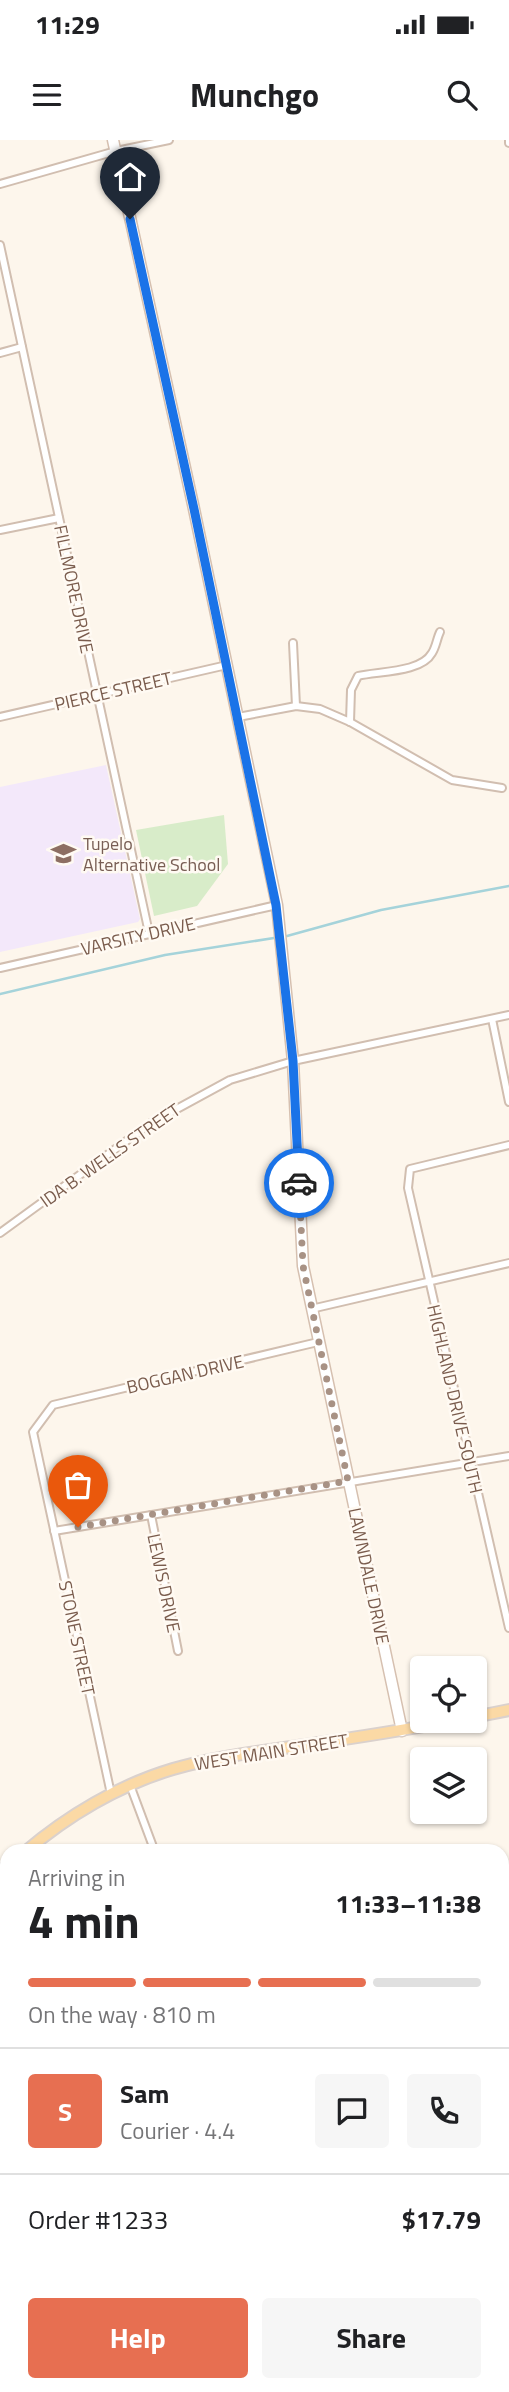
<!DOCTYPE html>
<html lang="en">
<head>
<meta charset="utf-8">
<style>
  :root { --surface:#fff; --page:#f6f6f6; --text:#202124; --muted:#757577; --line:#e0e0e0; --accent:#e76f51 }
  body { margin:0; font-family:"Titillium Web",sans-serif; background:var(--page); color:var(--text); height:100vh; display:flex; flex-direction:column; font-size:26px; white-space:nowrap }
  * { box-sizing:border-box; margin:0 }
  p { font-size:23px; color:var(--muted) }
  .icon { flex:none; width:38px; height:38px; fill:none; stroke:currentColor; stroke-width:2; stroke-linecap:round; stroke-linejoin:round }
  .map { position:relative; flex:1; overflow:hidden }
  .sheet { position:absolute; left:0px; top:1704px; width:509px; height:548px; display:flex; flex-direction:column; background:var(--surface); border-radius:21px 21px 0 0; box-shadow:0 2px 5px #0004 }
  .sheet>* { flex:none }
  .controls { position:absolute; left:410px; top:1516px; display:grid; gap:14px }
  .controls a { display:grid; place-items:center; width:77px; height:77px; border-radius:7px; background:var(--surface); box-shadow:0 2px 5px #0004; font-size:35px }
  .pin { position:absolute; display:grid; place-items:center; width:60px; height:60px; color:#fff; margin:-72px -30px; border-radius:50% 50% 50% 0; rotate:-45deg; box-shadow:0 0 7px #0007 }
  .pin .icon { rotate:45deg }
  .courier { position:absolute; display:grid; place-items:center; width:70px; height:70px; margin:-35px; border:5px solid #1a73e8; border-radius:50%; background:#fff; color:#222; box-shadow:0 2px 9px #0007 }
  .summary em { font-style:normal; font-weight:700 }
  .summary div { display:flex; flex-direction:column-reverse }
  .summary { display:flex; align-items:center; justify-content:space-between; height:119px; padding:0 28px }
  h1 { font-size:46px; font-weight:700; line-height:52px }
  .bar { display:grid; grid-template-columns:repeat(4,1fr); gap:10px 7px; align-content:center; height:84px; padding:0 28px }
  .bar i { height:9px; border-radius:5px; background:var(--line) }
  .bar .active { background:var(--accent) }
  .bar p { grid-column:span 4 }
  .line { display:flex; align-items:center; gap:18px; padding:0 28px; border-top:2px solid var(--line) }
  .line div { flex:1 }
  .round { display:grid; place-items:center; flex:none; width:74px; height:74px; border-radius:7px; background:var(--page) }
  .button { display:flex; gap:14px; margin-top:auto; padding:14px 28px }
  .button a { flex:1; height:80px; border-radius:7px; background:var(--accent); color:#fff; font-size:28px; font-weight:700; line-height:80px; text-align:center }
  .button a+a { background:var(--page); color:var(--text) }
  .status { display:flex; justify-content:space-between; align-items:center; height:49px; padding:0 35px; background:var(--surface); direction:ltr }
  .status svg { height:19px; fill:currentColor }
  header { display:flex; justify-content:space-between; align-items:center; height:91px; padding:0 28px; background:var(--surface); font-size:32px; font-weight:700 }
  .map>svg:first-child { display:block }
  .education { fill:#f3e8fa }
  .pitch { fill:#d8ecc9 }
  .lines { fill:none; stroke-linecap:round; stroke-linejoin:round }
  .stream { stroke:#a5d3da; stroke-width:2.5 }
  .street-casing { stroke:#d1beb0; stroke-width:10 }
  .secondary-casing { stroke:#d6c0b0; stroke-width:13 }
  .primary-casing { stroke:#dad1cd; stroke-width:14 }
  .street { stroke:#fff; stroke-width:6 }
  .secondary { stroke:#fff; stroke-width:10 }
  .primary { stroke:#fbd9a5; stroke-width:10 }
  .done { stroke:#a89285; stroke-width:7; stroke-dasharray:0 12.6 }
  .route { stroke:#1a73e8; stroke-width:9 }
  .labels { text-anchor:middle; dominant-baseline:central; stroke-width:5; stroke-linejoin:round; paint-order:stroke }
  .street-label { font-size:18px; fill:#7a5c4d; stroke:#fffaf3 }
  .education-label { font-size:18px; fill:#785e54; stroke:#fffaf3; text-anchor:start }
</style>
</head>
<body>
<div class="status"><b>11:29</b><svg viewBox="0 0 49 12"><path d="M0 12V9h3v3zM5 12V6h3v6zM10 12V3h3v9zM15 12V0h3v12zM26 1h20v11H26zM47 4h2v5h-2z"/></svg></div>
<header><svg class="icon" aria-label="menu" viewBox="0 0 24 24"><path d="M4 6h16M4 12h16M4 18h16"/></svg>Munchgo<svg class="icon" aria-label="search" viewBox="0 0 24 24"><circle cx="10" cy="10" r="6"/><path d="M15 15l6 6"/></svg></header>
<div class="map">
<svg width="509" height="2252" viewBox="0 0 509 2252">
  <rect width="100%" height="100%" fill="#fdf6ec"/>
  <path class="education" d="M106,625L140,779L138,782L0,812V647Z"/>
  <path class="pitch" d="M224,675L228,724L197,766L154,776L136,690Z"/>
  <g class="lines">
    <g class="stream">
      <path d="M287,796L381,770L509,746"/>
      <path d="M0,854L165,815L274,798"/>
    </g>
    <defs>
      <g id="street">
        <path d="M509,0V3"/>
        <path d="M0,44L116,11L169,0"/>
        <path d="M0,105L149,793"/>
        <path d="M0,213L22,207"/>
        <path d="M0,390L59,378"/>
        <path d="M293,503L296,566"/>
        <path d="M0,577L227,525"/>
        <path d="M238,577L296,566L320,569L350,582L452,640L502,648"/>
        <path d="M350,582L351,550L358,536C378,531 421,533 432,513C436,507 437,498 440,492"/>
        <path d="M0,828L277,765"/>
        <path d="M492,879L509,962"/>
        <path d="M509,1005L410,1029L408,1048L509,1488"/>
        <path d="M0,1093L151,983L230,940L293,921L509,875"/>
        <path d="M311,1169L509,1123"/>
        <path d="M151,1375L178,1511"/>
        <path d="M54,1391L509,1316"/>
        <path d="M130,1645L155,1712"/>
        <path d="M111,1654L33,1292L53,1265L318,1202"/>
        <path d="M0,1917L7,1918"/>
        <path d="M502,1987L509,1990"/>
        <path d="M502,2217L509,2216"/>
        <path d="M287,2252L328,2245"/>
      </g>
      <path id="secondary" d="M113,0L194,369L277,765L293,921L303,1126L402,1591"/>
      <g id="primary">
        <path d="M474,1577L509,1570"/>
        <path d="M25,1712C67,1676 119,1645 173,1629C214,1617 256,1612 298,1606C351,1598 403,1591 455,1580"/>
        <path d="M0,1732L7,1726"/>
      </g>
    </defs>
    <use href="#street" class="street-casing"/>
    <use href="#secondary" class="secondary-casing"/>
    <use href="#primary" class="primary-casing"/>
    <use href="#street" class="street"/>
    <use href="#secondary" class="secondary"/>
    <use href="#primary" class="primary"/>
  </g>
  <g class="lines">
    <path class="done" d="M78,1387L348,1341L303,1126L299,1043"/>
    <path class="route" d="M130,79L194,369L276,765L293,921L299,1043"/>
  </g>
  <defs>
    <symbol id="school-bare" viewBox="-9 -9 18 18"><path d="M0-5L7-2L0 1L-7-2ZM-4 1L0 2.5L4 1V4Q0 6-4 4Z" fill="#8d6e63" stroke="#fffaf3" stroke-width="2.5" paint-order="stroke"/></symbol>
  </defs>
  <g fill-rule="evenodd">
    <use href="#school-bare" x="46" y="696" width="35" height="35"/>
  </g>
  <g class="labels">
    <g class="street-label">
      <text transform="translate(74 449) rotate(78)">FILLMORE DRIVE</text>
      <text transform="translate(113 551) rotate(-13)">PIERCE STREET</text>
      <text transform="translate(138 796) rotate(-13)">VARSITY DRIVE</text>
      <text transform="translate(110 1015) rotate(-35)">IDA B. WELLS STREET</text>
      <text transform="translate(185 1234) rotate(-13)">BOGGAN DRIVE</text>
      <text transform="translate(455 1259) rotate(77)">HIGHLAND DRIVE SOUTH</text>
      <text transform="translate(369 1436) rotate(78)">LAWNDALE DRIVE</text>
      <text transform="translate(164 1443) rotate(78)">LEWIS DRIVE</text>
      <text transform="translate(77 1498) rotate(78)">STONE STREET</text>
      <text transform="translate(271 1612) rotate(-9)">WEST MAIN STREET</text>
    </g>
    <g class="education-label">
      <text x="83" y="703">Tupelo<tspan x="83" dy="21">Alternative School</tspan></text>
    </g>
  </g>
</svg>
<div class="controls">
<a><svg class="icon" aria-label="locate" viewBox="0 0 24 24"><circle cx="12" cy="12" r="6"/><path d="M12 2v4M12 18v4M2 12h4M18 12h4"/></svg></a>
<a><svg class="icon" aria-label="layers" viewBox="0 0 24 24"><path d="M12 4l9 5-9 5-9-5zM3 14l9 5 9-5"/></svg></a>
</div>
<div class="pin" style="left:78px;top:1387px;background:#ea580c"><svg class="icon" aria-label="bag" viewBox="0 0 24 24"><path d="M5 8h14l-1 12H6zM9 8a3 3 0 0 1 6 0"/></svg></div>
<div class="pin" style="left:130px;top:79px;background:#1f2937"><svg class="icon" aria-label="home" viewBox="0 0 24 24"><path d="M3 11l9-7 9 7M6 9v11h12V9"/></svg></div>
<div class="courier" style="left:299px;top:1043px"><svg class="icon" aria-label="car" viewBox="0 0 24 24"><path d="M5 17H2v-5l4-1 3-4h7l3 4 3 1v5h-3M9 17h6M6 11h13"/><circle cx="7" cy="17" r="2"/><circle cx="17" cy="17" r="2"/></svg></div>
<section class="sheet">
<div class="summary"><div><h1>4 min</h1><p>Arriving in</p></div><em>11:33–11:38</em></div>
<div class="bar"><i class="active"></i><i class="active"></i><i class="active"></i><i></i><p>On the way · 810 m</p></div>
<div class="line" style="height:126px"><b class="round" style="background:var(--accent);color:#fff">S</b><div><b>Sam</b><p>Courier · 4.4</p></div><a class="round"><svg class="icon" aria-label="chat" viewBox="0 0 24 24"><path d="M4 5h16v11H9l-5 4z"/></svg></a><a class="round"><svg class="icon" aria-label="phone" viewBox="0 0 24 24"><path d="M5 4h4l2 5-3 2q2 4 5 5l2-3 5 2v4C11 20 4 13 5 4z"/></svg></a></div>
<div class="line" style="height:91px"><div>Order #1233</div><b>$17.79</b></div>
<div class="button"><a>Help</a><a>Share</a></div>
</section>
</div>
</body>
</html>
